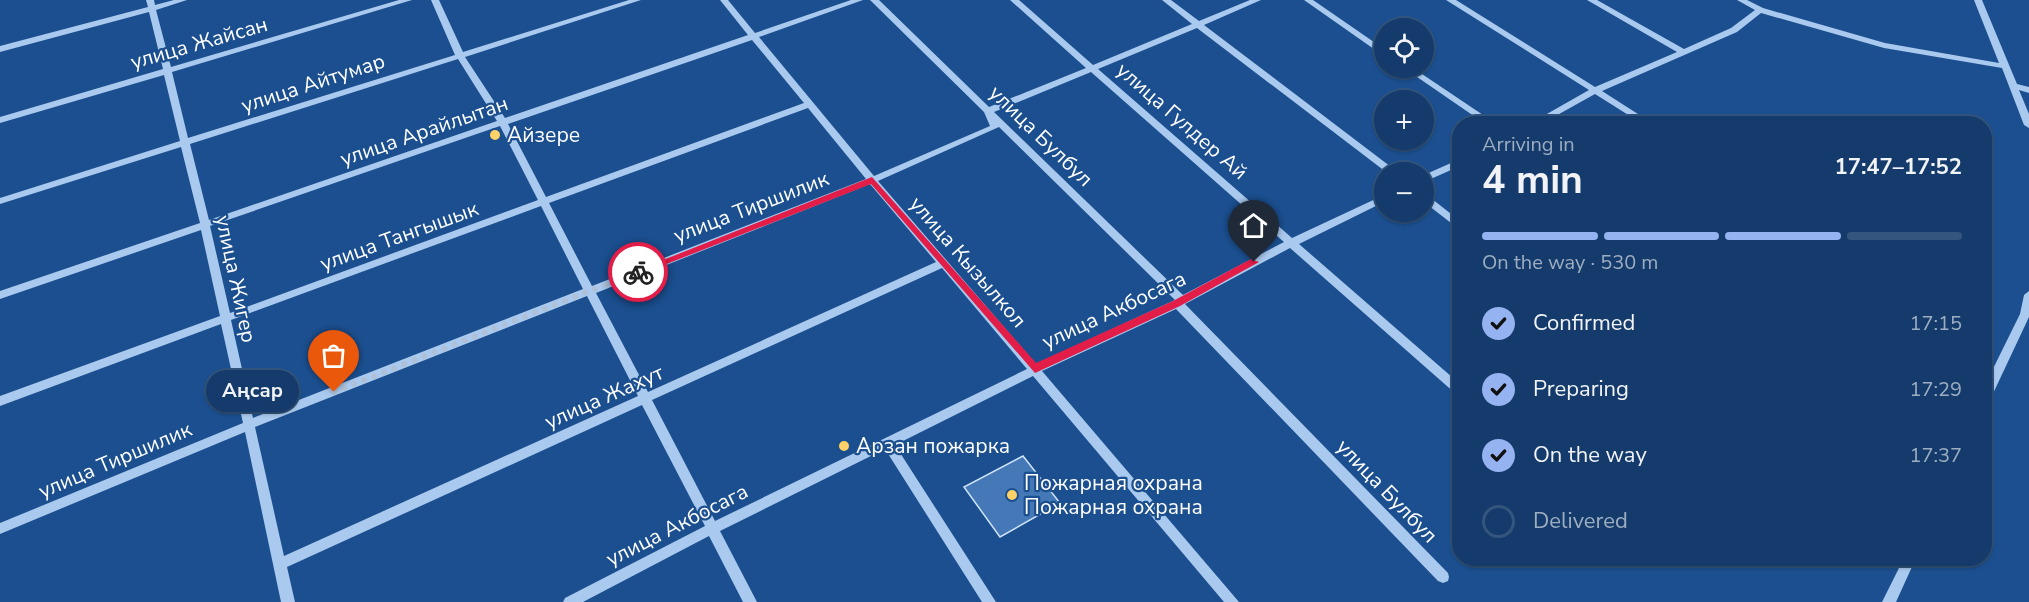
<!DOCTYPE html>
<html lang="en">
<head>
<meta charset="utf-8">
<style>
  :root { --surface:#143b6b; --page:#1d4271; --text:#f1f3f6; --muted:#9dadc1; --line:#33557e; --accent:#95b2f1 }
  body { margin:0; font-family:"Nunito Sans",sans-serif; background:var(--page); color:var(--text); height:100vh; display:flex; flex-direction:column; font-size:22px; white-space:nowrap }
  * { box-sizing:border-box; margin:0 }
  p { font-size:20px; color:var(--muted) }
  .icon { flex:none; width:33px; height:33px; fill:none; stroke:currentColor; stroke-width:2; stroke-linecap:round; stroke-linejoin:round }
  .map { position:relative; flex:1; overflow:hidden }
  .side { position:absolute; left:1452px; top:116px; width:540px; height:450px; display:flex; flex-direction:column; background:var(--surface); border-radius:24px; box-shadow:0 2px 4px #0004,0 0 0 2px var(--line) }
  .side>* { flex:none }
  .buttons { position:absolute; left:1374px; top:18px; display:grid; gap:12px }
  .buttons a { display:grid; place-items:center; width:60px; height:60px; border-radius:50%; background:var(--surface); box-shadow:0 2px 4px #0004,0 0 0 2px var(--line); font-size:30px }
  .pin { position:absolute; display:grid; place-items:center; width:51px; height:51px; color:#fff; margin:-62px -26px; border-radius:50% 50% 50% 0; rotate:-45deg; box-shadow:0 0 6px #0007 }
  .pin .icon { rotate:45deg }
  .courier { position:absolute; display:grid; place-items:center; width:60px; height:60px; margin:-30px; border:4px solid #e11d48; border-radius:50%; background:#fff; color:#222; box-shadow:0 2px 8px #0007 }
  .bubble { position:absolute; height:42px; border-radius:21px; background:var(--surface); box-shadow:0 2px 4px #0004,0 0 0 2px var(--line); font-size:20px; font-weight:700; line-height:42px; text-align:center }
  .overview em { font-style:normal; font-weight:700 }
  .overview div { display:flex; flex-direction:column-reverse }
  .overview { display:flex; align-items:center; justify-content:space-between; height:102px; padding:0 30px }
  h1 { font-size:39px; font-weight:700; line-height:45px }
  .bar { display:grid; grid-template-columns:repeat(4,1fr); gap:9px 6px; align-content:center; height:72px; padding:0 30px }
  .bar i { height:8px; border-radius:4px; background:var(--line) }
  .bar .current { background:var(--accent) }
  .bar p { grid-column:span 4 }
  ol { padding:0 30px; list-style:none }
  li { display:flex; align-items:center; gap:18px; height:66px }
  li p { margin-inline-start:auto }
  li .icon { padding:6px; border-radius:50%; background:var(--accent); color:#111; stroke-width:4 }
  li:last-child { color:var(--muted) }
  li i { width:33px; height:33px; border:3px solid var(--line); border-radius:50% }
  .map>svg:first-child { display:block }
  .building { fill:#4478b7; stroke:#cfe3fa; stroke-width:1.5 }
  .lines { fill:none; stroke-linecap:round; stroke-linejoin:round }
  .minor { fill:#a9c9ee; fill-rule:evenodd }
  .route { fill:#e11d48 }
  .done { stroke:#afc1d8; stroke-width:6; stroke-dasharray:0 10.8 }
  .poi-dot { fill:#ffd166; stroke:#1b4f8f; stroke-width:2 }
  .labels { text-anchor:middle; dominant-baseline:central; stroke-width:4.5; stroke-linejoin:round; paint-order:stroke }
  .street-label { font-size:21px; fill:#fff; stroke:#1b4f8f }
  .poi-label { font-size:21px; fill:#fff; stroke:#1b4f8f; text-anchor:start }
</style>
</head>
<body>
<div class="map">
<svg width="2029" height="602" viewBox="0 0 2029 602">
  <rect width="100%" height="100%" fill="#1b4f8f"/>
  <path class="building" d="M1023,456L1060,503L1000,537L964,487Z"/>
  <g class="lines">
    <g class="minor">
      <path d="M146,0H154L155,5L174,0H187L156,10L171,67L399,0H412L172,72L188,138L455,55L431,0H439L463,52L629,0H641L465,57L505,118L748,35L720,0H728L755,33L851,0H863L759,37L874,176L990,126L984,112L870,0H879L989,107L1086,68L1010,0H1019L1093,65L1192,24L1162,0H1171L1199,21L1250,0H1261L1204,25L1395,170L1396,172H1386L1197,28L1098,69L1292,238L1384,195V202L1299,244L1460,384V395L1456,394L1290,248L1185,304L1448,573L1449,577L1448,581L1443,583L1438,581L1176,309L1042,371L1239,602H1224L1033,376L895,445L996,602H982L885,449L720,531L757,602H743L709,536L583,602H563L565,598L705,526L642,405L287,567L295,602H281L245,432L0,534V523L243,423L221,324L0,406V396L220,316L201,230L0,299V291L200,223L181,147L0,204V198L180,141L164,75L0,123V117L163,69L149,12L0,52V46L148,7ZM752,40L804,103L546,197L508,124ZM458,59L497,121L209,220L190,144ZM1091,72L1284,242L1183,295L994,112ZM808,108L866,179L592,286L549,203ZM500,126L538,200L230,313L210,226ZM999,127L1175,300L1036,364L878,181ZM870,184L936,262L648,392L596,293ZM541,206L583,289L253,418L231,320ZM942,268L1027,369L715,521L652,400ZM587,296L638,396L284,556L255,427Z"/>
      <path d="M1304,0H1313L1384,49V54H1381Z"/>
      <path d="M1446,0H1456L1595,87L1677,52L1587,0H1597L1684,49L1731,28L1755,10L1737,0H1747L1763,8L1885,43L1999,63L1974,0H1982L2017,84L2029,87V93L2019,90L2029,114V128L2024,125L2002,68L1884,48L1761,13L1737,32L1602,91L1652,123H1641L1595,94L1543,123H1531L1589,90Z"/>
      <path d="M1404,68H1413L1495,123H1484Z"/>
      <path d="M1460,159V166L1424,182V175Z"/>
      <path d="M1424,194L1427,195L1460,221V230L1424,202Z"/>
      <path d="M2029,291V317L1990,400L1988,403L1984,404V387L2020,314L2024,295Z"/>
      <path d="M1904,558H1916L1896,602H1882Z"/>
    </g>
  </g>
  <path class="route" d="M872,177L1036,363L1173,301L1251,259L1259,262L1180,306L1035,373L871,184L641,274L633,272Z"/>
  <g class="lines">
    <path class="done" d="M334,392L638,272"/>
  </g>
  <g class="poi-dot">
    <circle cx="495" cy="135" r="6"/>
    <circle cx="844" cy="446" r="6"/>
    <circle cx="1012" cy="495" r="6"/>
  </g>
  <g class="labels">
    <g class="street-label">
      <text transform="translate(199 43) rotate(-16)">улица Жайсан</text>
      <text transform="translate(313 83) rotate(-18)">улица Айтумар</text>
      <text transform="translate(1182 121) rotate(41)">улица Гулдер Ай</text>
      <text transform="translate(424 131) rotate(-19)">улица Арайлытан</text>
      <text transform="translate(1041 136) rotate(44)">улица Булбул</text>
      <text transform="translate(751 207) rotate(-21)">улица Тиршилик</text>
      <text transform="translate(399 236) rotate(-20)">улица Тангышык</text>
      <text transform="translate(968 262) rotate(49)">улица Кызылкол</text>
      <text transform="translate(236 279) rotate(78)">улица Жигер</text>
      <text transform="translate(1114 310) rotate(-25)">улица Акбосага</text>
      <text transform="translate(604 397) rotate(-24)">улица Жахут</text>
      <text transform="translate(115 460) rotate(-23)">улица Тиршилик</text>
      <text transform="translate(1387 491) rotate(46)">улица Булбул</text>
      <text transform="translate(677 525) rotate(-27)">улица Акбосага</text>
    </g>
    <g class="poi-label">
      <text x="507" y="135">Айзере</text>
      <text x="856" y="446">Арзан пожарка</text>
      <text x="1024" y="483">Пожарная охрана<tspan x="1024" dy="24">Пожарная охрана</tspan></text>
    </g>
  </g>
</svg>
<div class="buttons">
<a><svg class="icon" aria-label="locate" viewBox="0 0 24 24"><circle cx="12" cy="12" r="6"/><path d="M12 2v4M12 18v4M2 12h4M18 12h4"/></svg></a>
<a>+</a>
<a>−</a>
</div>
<div class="pin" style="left:334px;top:392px;background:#ea580c"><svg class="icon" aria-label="bag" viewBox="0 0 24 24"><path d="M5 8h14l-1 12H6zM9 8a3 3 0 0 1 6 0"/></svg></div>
<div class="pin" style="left:1254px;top:262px;background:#1f2937"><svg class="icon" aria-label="home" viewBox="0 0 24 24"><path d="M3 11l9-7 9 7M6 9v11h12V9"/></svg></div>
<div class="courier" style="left:638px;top:272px"><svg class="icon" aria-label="bike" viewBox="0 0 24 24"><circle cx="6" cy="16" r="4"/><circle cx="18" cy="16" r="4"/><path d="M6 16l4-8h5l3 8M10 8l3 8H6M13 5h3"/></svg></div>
<div class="bubble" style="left:206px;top:370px;width:93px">Аңсар</div>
<section class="side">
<div class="overview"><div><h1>4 min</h1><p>Arriving in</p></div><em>17:47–17:52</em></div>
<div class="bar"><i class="current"></i><i class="current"></i><i class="current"></i><i></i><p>On the way · 530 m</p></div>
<ol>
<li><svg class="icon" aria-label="check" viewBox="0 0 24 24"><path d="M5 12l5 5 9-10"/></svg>Confirmed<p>17:15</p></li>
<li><svg class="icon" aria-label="check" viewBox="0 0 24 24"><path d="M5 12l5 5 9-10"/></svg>Preparing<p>17:29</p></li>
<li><svg class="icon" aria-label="check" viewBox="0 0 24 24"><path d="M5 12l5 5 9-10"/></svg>On the way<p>17:37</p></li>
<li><i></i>Delivered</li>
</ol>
</section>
</div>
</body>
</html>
